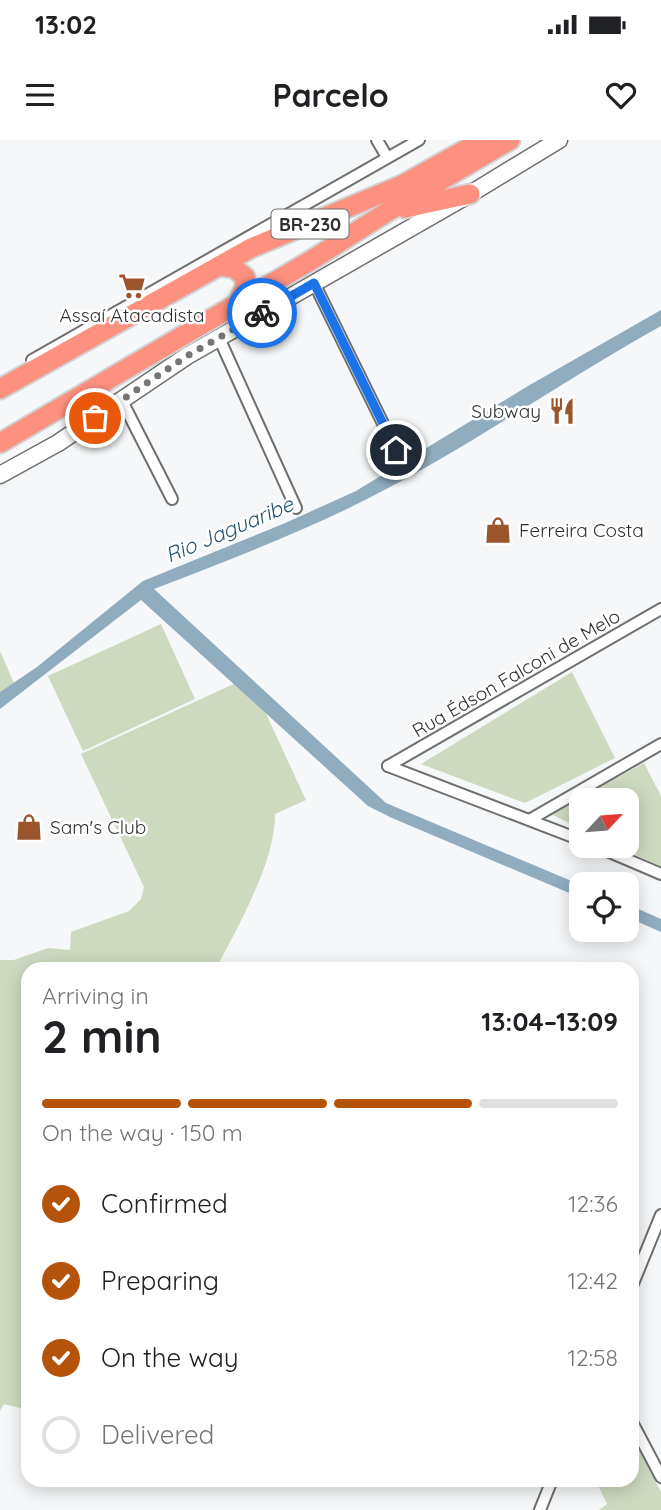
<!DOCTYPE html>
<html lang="en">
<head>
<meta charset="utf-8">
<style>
  :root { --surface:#fff; --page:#f6f6f6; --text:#202124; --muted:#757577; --line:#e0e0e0; --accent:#b45309 }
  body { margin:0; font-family:Quicksand,sans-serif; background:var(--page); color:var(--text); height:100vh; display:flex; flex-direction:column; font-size:26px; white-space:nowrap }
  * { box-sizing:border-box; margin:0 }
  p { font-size:23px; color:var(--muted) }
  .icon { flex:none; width:38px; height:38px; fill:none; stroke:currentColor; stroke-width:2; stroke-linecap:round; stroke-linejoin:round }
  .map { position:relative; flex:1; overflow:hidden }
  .drawer { position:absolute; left:21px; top:822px; width:618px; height:525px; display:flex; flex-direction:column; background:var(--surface); border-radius:21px; box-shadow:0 4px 18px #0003 }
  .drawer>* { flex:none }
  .needle { width:46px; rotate:64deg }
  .fabs { position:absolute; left:569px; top:648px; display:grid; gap:14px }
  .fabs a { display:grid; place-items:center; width:70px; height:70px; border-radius:14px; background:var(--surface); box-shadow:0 4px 18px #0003; font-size:35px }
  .pin { position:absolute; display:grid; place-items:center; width:60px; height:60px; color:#fff; margin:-30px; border:4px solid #fff; border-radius:50%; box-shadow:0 2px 7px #0007 }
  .courier { position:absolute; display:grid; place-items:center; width:70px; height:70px; margin:-35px; border:5px solid #1a73e8; border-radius:50%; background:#fff; color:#222; box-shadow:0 2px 9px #0007 }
  .head em { font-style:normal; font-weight:700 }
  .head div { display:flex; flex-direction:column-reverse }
  .head { display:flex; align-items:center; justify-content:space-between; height:119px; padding:0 21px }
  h1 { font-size:46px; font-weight:700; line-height:52px }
  .bar { display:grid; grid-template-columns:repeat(4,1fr); gap:10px 7px; align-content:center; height:84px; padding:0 21px }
  .bar i { height:9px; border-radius:5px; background:var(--line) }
  .bar .selected { background:var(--accent) }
  .bar p { grid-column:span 4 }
  ol { padding:0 21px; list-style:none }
  li { display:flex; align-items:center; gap:21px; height:77px }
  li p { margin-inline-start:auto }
  li .icon { padding:7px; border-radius:50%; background:var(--accent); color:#fff; stroke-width:4 }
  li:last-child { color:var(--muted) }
  li i { width:38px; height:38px; border:4px solid var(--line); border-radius:50% }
  .status { display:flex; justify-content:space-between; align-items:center; height:49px; padding:0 35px; background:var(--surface); direction:ltr }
  .status svg { height:19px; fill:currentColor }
  header { display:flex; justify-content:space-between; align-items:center; height:91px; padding:0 21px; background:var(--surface); font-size:32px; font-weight:700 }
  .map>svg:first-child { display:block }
  .green { fill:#cedac0 }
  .water { fill:#90acbf }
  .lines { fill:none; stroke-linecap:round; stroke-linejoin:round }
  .street-casing { stroke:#6d6f70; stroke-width:14 }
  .secondary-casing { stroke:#6d6f70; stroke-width:19 }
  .highway-casing { stroke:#d1d1d1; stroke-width:23 }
  .street { stroke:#fff; stroke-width:10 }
  .secondary { stroke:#fff; stroke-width:16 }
  .highway { stroke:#fd907f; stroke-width:19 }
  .done { stroke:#747676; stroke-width:7; stroke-dasharray:0 12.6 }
  .route { stroke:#1a73e8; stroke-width:9 }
  .labels { text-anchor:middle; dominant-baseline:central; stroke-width:5; stroke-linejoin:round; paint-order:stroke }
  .shield { fill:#fff; stroke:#6d6e6e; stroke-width:2 }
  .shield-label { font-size:18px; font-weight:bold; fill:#2f3030 }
  .poi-label { font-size:19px; fill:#2f3030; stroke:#fff; text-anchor:start }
  .street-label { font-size:19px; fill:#2f3030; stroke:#fff }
  .water-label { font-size:21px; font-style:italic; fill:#225270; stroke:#fff }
</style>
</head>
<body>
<div class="status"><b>13:02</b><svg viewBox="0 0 49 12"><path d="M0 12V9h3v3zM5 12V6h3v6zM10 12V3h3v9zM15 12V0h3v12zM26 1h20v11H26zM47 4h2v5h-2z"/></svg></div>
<header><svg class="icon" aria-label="menu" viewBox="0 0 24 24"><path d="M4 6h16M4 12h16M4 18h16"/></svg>Parcelo<svg class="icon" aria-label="heart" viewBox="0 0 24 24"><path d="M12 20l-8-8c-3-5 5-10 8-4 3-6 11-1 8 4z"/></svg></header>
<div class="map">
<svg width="661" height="1370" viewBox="0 0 661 1370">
  <rect width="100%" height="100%" fill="#f5f7f8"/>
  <g class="green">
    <path d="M161,484L195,559L83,611L48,536Z"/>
    <path d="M0,511L14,543L0,552Z"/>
    <path d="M572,532L615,618L525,663L421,624Z"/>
    <path d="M249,537L306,660L275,674C276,721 237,788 216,829L28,830V1270L4,1264L0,1271V820H14L48,808L70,810L71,792L129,771L141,759L144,747L81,614Z"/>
    <path d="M644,623L661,656V727L615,705H626V660H581V689L551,674Z"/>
    <path d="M632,1297L661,1352V1370H599L607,1364L596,1341L632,1340Z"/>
  </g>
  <g class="water">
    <path d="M661,170V186C555,245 456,317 347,369C284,399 219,424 154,449L386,663L581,745V758L392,678L368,666L141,460L0,569V552L37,527L143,441L283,384L356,351L528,246Z"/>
    <path d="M627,764L661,779V792L627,777Z"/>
  </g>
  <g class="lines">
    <defs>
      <g id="street">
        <path d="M377,0L387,17"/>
        <path d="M314,143L396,310"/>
        <path d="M219,198L296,368"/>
        <path d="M32,220L419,0"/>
        <path d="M121,259L172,359"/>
        <path d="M388,626L661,469"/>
        <path d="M388,626L581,700"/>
        <path d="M531,679L661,604"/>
        <path d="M593,705L661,734"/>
        <path d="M632,1146L661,1075"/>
        <path d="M632,1282L661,1337"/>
        <path d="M540,1370L552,1340"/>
      </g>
      <path id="secondary" d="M0,335L58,303L187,216L470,54L559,0"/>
      <g id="highway">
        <path d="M405,68L470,54"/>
        <path d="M219,126L234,128L245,137V148L237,164"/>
        <path d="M0,249L251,108L402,45L483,0"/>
        <path d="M0,303L310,121L387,72L510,0"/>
      </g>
    </defs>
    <use href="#street" class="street-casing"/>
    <use href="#secondary" class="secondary-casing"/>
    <use href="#highway" class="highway-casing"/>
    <use href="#street" class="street"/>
    <use href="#secondary" class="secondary"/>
    <use href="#highway" class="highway"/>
  </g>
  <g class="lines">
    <path class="done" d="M95,278L187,216L262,173"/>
    <path class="route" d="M262,173L314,143L396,310"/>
  </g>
  <defs>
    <symbol id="supermarket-bare" viewBox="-9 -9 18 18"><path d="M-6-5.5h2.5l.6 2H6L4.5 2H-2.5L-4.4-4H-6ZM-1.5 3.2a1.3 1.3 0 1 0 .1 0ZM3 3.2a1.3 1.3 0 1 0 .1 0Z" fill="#9b552c" stroke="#fff" stroke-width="2.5" paint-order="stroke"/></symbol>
    <symbol id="restaurant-bare" viewBox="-9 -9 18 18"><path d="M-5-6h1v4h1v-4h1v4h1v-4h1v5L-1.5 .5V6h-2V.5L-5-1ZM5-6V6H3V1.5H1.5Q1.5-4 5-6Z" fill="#9b552c" stroke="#fff" stroke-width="2.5" paint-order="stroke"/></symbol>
    <symbol id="shop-bare" viewBox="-9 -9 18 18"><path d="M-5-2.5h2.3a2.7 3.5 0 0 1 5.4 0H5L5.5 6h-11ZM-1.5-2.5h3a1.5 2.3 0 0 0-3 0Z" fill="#9b552c" stroke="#fff" stroke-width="2.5" paint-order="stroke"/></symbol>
  </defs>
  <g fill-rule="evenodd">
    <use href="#supermarket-bare" x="113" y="127" width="38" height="38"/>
    <use href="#restaurant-bare" x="543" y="252" width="38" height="38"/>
    <use href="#shop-bare" x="479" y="371" width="38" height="38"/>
    <use href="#shop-bare" x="10" y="668" width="38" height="38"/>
  </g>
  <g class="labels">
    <rect class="shield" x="271.5" y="69.5" width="77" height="29" rx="5"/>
    <g class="shield-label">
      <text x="310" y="84">BR-230</text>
    </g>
    <g class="poi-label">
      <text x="132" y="175" text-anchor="middle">Assaí Atacadista</text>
      <text x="541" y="271" text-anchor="end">Subway</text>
      <text x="519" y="390">Ferreira Costa</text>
      <text x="50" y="687">Sam's Club</text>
    </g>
    <g class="street-label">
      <text transform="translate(516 533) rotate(-30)">Rua Édson Falconi de Melo</text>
    </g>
    <g class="water-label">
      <text transform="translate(229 389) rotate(-23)">Rio Jaguaribe</text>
    </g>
  </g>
</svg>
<div class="fabs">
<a><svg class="needle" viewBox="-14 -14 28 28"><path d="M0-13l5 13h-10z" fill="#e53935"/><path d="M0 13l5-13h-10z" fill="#757577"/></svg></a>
<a><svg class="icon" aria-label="locate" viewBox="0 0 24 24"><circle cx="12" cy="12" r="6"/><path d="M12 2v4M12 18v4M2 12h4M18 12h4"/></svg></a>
</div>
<div class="pin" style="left:95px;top:278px;background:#ea580c"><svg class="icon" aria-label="bag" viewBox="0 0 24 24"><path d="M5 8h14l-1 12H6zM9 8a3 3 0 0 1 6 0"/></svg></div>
<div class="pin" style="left:396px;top:310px;background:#1f2937"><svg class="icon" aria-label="home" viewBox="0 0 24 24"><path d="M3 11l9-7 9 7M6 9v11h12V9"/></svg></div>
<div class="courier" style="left:262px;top:173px"><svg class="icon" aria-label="bike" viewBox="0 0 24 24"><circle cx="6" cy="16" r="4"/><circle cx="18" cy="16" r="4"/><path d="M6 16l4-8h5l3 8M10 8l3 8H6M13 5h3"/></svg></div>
<section class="drawer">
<div class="head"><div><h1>2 min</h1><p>Arriving in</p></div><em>13:04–13:09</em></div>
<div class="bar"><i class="selected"></i><i class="selected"></i><i class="selected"></i><i></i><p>On the way · 150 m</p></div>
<ol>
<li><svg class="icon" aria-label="check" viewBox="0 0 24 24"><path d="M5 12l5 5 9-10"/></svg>Confirmed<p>12:36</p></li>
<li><svg class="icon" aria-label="check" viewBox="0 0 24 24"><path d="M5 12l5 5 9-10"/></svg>Preparing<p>12:42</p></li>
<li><svg class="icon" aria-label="check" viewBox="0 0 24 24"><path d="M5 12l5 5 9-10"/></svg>On the way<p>12:58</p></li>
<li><i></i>Delivered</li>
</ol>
</section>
</div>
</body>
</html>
